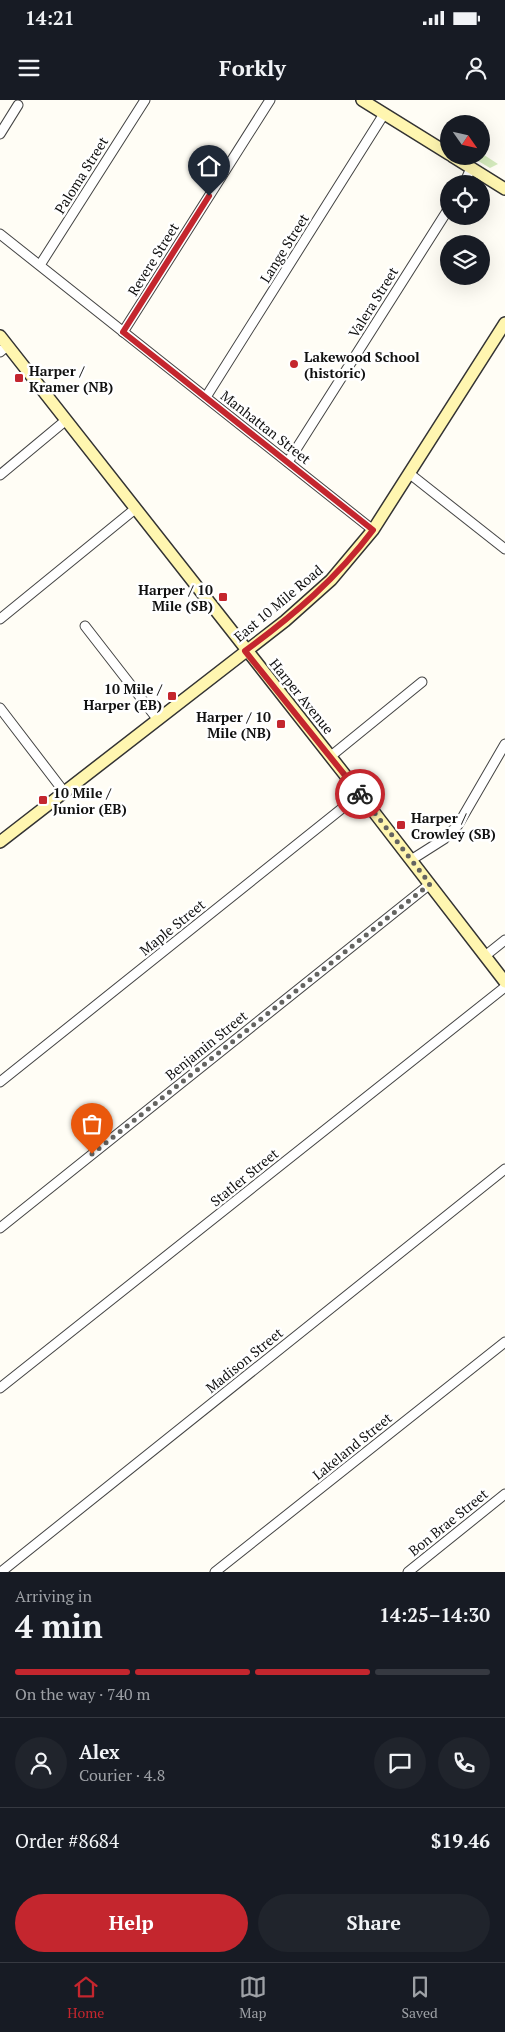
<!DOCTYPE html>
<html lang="en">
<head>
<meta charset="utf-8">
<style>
  :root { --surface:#171b24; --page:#20242c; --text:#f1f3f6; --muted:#9ea1a6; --line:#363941; --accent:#c4262e }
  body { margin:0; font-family:"PT Serif",serif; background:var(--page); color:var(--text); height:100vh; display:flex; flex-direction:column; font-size:19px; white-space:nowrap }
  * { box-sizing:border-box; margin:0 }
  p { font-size:16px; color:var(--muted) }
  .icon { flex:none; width:28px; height:28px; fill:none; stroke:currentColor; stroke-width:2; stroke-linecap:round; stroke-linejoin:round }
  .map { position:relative; height:1472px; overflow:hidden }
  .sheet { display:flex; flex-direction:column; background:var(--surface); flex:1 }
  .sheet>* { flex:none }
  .needle { width:32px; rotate:124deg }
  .buttons { position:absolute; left:440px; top:15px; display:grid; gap:10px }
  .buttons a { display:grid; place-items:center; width:50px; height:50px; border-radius:50%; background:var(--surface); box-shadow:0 5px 20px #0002; font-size:25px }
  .pin { position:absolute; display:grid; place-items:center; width:42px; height:42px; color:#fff; margin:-51px -21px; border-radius:50% 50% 50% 0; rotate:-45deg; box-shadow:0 0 5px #0007 }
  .pin .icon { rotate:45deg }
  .courier { position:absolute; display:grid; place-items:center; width:50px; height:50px; margin:-25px; border:4px solid #c4262e; border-radius:50%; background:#fff; color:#222; box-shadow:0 1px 6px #0007 }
  .overview em { font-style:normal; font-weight:600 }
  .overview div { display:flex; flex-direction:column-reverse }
  .overview { display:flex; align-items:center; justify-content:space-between; height:85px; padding:0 15px }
  h1 { font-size:32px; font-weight:600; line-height:38px }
  .bar { display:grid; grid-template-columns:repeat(4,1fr); gap:8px 5px; align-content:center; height:60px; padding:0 15px }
  .bar i { height:6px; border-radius:4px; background:var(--line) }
  .bar .current { background:var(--accent) }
  .bar p { grid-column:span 4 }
  .line { display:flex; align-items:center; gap:12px; padding:0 15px; border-top:1px solid var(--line) }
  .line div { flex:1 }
  .round { display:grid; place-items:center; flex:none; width:52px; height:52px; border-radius:26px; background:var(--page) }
  .action { display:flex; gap:10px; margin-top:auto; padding:10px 15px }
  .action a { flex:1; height:58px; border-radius:30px; background:var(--accent); color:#fff; font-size:20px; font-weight:600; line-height:58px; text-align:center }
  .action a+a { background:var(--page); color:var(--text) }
  .status { display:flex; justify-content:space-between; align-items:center; height:35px; padding:0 25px; background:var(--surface); direction:ltr }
  .status svg { height:14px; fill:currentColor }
  header { display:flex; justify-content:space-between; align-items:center; height:65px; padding:0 15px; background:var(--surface); font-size:22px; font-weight:600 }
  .tab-bar { display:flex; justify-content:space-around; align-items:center; height:70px; border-top:1px solid var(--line); background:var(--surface); font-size:14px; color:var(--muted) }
  .tab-bar a { display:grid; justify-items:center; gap:2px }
  .tab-bar .current { color:var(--accent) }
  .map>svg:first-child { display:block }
  .green { fill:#d5ebbd }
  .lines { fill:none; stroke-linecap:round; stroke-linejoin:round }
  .street-casing { stroke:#444; stroke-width:11 }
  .secondary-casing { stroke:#333; stroke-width:14 }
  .street { stroke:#fff; stroke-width:9 }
  .secondary { stroke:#fff6b0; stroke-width:11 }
  .done { stroke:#646461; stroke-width:5; stroke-dasharray:0 9 }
  .route { stroke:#c4262e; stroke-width:6 }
  .poi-dot { fill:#c4262e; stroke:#fff; stroke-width:2 }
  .labels { text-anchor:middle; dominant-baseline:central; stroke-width:5; stroke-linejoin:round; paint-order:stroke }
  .street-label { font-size:14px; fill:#111; stroke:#fff }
  .poi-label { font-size:14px; font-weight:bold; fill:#111; stroke:#fff; text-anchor:start }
</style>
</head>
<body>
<div class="status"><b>14:21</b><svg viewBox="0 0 49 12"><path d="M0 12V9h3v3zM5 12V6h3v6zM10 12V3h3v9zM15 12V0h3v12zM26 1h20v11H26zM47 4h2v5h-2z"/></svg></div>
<header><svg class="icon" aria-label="menu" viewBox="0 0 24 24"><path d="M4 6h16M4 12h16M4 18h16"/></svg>Forkly<svg class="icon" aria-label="person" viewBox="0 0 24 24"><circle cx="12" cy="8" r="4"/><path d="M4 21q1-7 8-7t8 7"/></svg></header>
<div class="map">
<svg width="505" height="1472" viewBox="0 0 505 1472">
  <rect width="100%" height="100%" fill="#fffdf5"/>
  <path class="green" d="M481,53L498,64L490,68L470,56H481Z"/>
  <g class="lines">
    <defs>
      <g id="street">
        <path d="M0,34L18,5"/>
        <path d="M464,84L471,68"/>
        <path d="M0,134L373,430"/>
        <path d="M40,165L145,0"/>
        <path d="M123,232L270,0"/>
        <path d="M0,252L7,246"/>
        <path d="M206,297L384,14"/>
        <path d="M288,362L449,108"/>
        <path d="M410,374L505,449"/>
        <path d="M0,375L65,321"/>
        <path d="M0,519L135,409"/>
        <path d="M85,526L158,620"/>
        <path d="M0,608L65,693"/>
        <path d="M331,656L422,582"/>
        <path d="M411,760L444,739L458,725L505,644"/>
        <path d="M485,856L505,840"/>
        <path d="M0,982L360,694"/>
        <path d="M0,1128L430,784"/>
        <path d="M0,1288L505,887"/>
        <path d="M1,1472L505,1069"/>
        <path d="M215,1472L505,1242"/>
        <path d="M408,1472L505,1394"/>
      </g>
      <g id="secondary">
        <path d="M362,0L449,54"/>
        <path d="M452,56L505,89"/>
        <path d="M0,236L360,694L505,882"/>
        <path d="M0,742L285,521L331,480L373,430L505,223"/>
      </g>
    </defs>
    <use href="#street" class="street-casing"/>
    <use href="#secondary" class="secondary-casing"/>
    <use href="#street" class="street"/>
    <use href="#secondary" class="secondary"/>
  </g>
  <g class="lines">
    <path class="done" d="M92,1054L430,784L360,694"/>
    <path class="route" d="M209,96L123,232L373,430C337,478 294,515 245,551L360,694"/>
  </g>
  <g class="poi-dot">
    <circle cx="294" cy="264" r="5"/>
    <rect x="14" y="273" width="10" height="10" rx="2.5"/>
    <rect x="218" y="492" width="10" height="10" rx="2.5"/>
    <rect x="167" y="591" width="10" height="10" rx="2.5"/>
    <rect x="276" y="619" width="10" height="10" rx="2.5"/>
    <rect x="38" y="695" width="10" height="10" rx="2.5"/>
    <rect x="396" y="720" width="10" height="10" rx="2.5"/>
  </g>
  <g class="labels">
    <g class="street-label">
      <text transform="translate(81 75) rotate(-58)">Paloma Street</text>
      <text transform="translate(284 148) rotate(-58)">Lange Street</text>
      <text transform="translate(153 159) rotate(-58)">Revere Street</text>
      <text transform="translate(373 202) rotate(-58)">Valera Street</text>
      <text transform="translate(266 327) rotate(38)">Manhattan Street</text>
      <text transform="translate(278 503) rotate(-40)">East 10 Mile Road</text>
      <text transform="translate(302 596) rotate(51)">Harper Avenue</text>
      <text transform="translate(172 827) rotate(-39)">Maple Street</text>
      <text transform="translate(206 945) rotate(-39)">Benjamin Street</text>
      <text transform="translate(244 1077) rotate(-39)">Statler Street</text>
      <text transform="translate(244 1260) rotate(-39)">Madison Street</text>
      <text transform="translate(352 1346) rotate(-39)">Lakeland Street</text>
      <text transform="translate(448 1422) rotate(-39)">Bon Brae Street</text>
    </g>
    <g class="poi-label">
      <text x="304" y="256">Lakewood School<tspan x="304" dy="16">(historic)</tspan></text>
      <text x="29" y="270">Harper /<tspan x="29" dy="16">Kramer (NB)</tspan></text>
      <text x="213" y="489" text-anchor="end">Harper / 10<tspan x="213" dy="16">Mile (SB)</tspan></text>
      <text x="162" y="588" text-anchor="end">10 Mile /<tspan x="162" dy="16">Harper (EB)</tspan></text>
      <text x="271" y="616" text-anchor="end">Harper / 10<tspan x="271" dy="16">Mile (NB)</tspan></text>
      <text x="53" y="692">10 Mile /<tspan x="53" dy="16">Junior (EB)</tspan></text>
      <text x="411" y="717">Harper /<tspan x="411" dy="16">Crowley (SB)</tspan></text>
    </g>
  </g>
</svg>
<div class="buttons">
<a><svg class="needle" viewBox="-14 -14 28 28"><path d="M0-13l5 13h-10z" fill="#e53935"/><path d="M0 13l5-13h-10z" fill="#9ea1a6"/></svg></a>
<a><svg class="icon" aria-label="locate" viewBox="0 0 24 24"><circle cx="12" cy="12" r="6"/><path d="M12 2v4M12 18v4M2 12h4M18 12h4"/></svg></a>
<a><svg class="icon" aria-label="layers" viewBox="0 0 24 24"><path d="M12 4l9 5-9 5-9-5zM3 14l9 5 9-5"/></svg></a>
</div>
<div class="pin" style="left:92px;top:1054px;background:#ea580c"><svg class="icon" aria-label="bag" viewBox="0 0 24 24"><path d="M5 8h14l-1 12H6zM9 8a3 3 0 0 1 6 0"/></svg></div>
<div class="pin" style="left:209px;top:96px;background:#1f2937"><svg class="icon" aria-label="home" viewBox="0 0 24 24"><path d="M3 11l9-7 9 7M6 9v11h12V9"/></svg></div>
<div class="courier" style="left:360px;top:694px"><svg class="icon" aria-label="bike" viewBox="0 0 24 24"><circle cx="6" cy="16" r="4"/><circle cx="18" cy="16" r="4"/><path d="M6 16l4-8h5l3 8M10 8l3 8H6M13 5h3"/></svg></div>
</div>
<section class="sheet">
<div class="overview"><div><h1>4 min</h1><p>Arriving in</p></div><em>14:25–14:30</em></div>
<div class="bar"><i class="current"></i><i class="current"></i><i class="current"></i><i></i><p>On the way · 740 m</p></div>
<div class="line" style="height:90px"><a class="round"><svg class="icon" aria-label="person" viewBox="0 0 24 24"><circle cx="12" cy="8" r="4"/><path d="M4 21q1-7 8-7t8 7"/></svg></a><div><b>Alex</b><p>Courier · 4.8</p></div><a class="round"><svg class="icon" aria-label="chat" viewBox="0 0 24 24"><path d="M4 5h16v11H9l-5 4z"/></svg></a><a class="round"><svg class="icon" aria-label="phone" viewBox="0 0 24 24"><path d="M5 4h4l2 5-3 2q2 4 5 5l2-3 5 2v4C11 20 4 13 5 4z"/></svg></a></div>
<div class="line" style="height:65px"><div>Order #8684</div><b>$19.46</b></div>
<div class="action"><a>Help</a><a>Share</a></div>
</section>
<nav class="tab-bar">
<a class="current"><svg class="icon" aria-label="home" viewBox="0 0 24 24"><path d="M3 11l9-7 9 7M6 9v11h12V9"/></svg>Home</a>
<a><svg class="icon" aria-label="map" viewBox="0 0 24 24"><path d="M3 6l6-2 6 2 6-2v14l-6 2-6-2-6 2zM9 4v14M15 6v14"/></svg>Map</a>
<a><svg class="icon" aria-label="saved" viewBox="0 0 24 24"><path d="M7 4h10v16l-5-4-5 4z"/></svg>Saved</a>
</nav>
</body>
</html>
